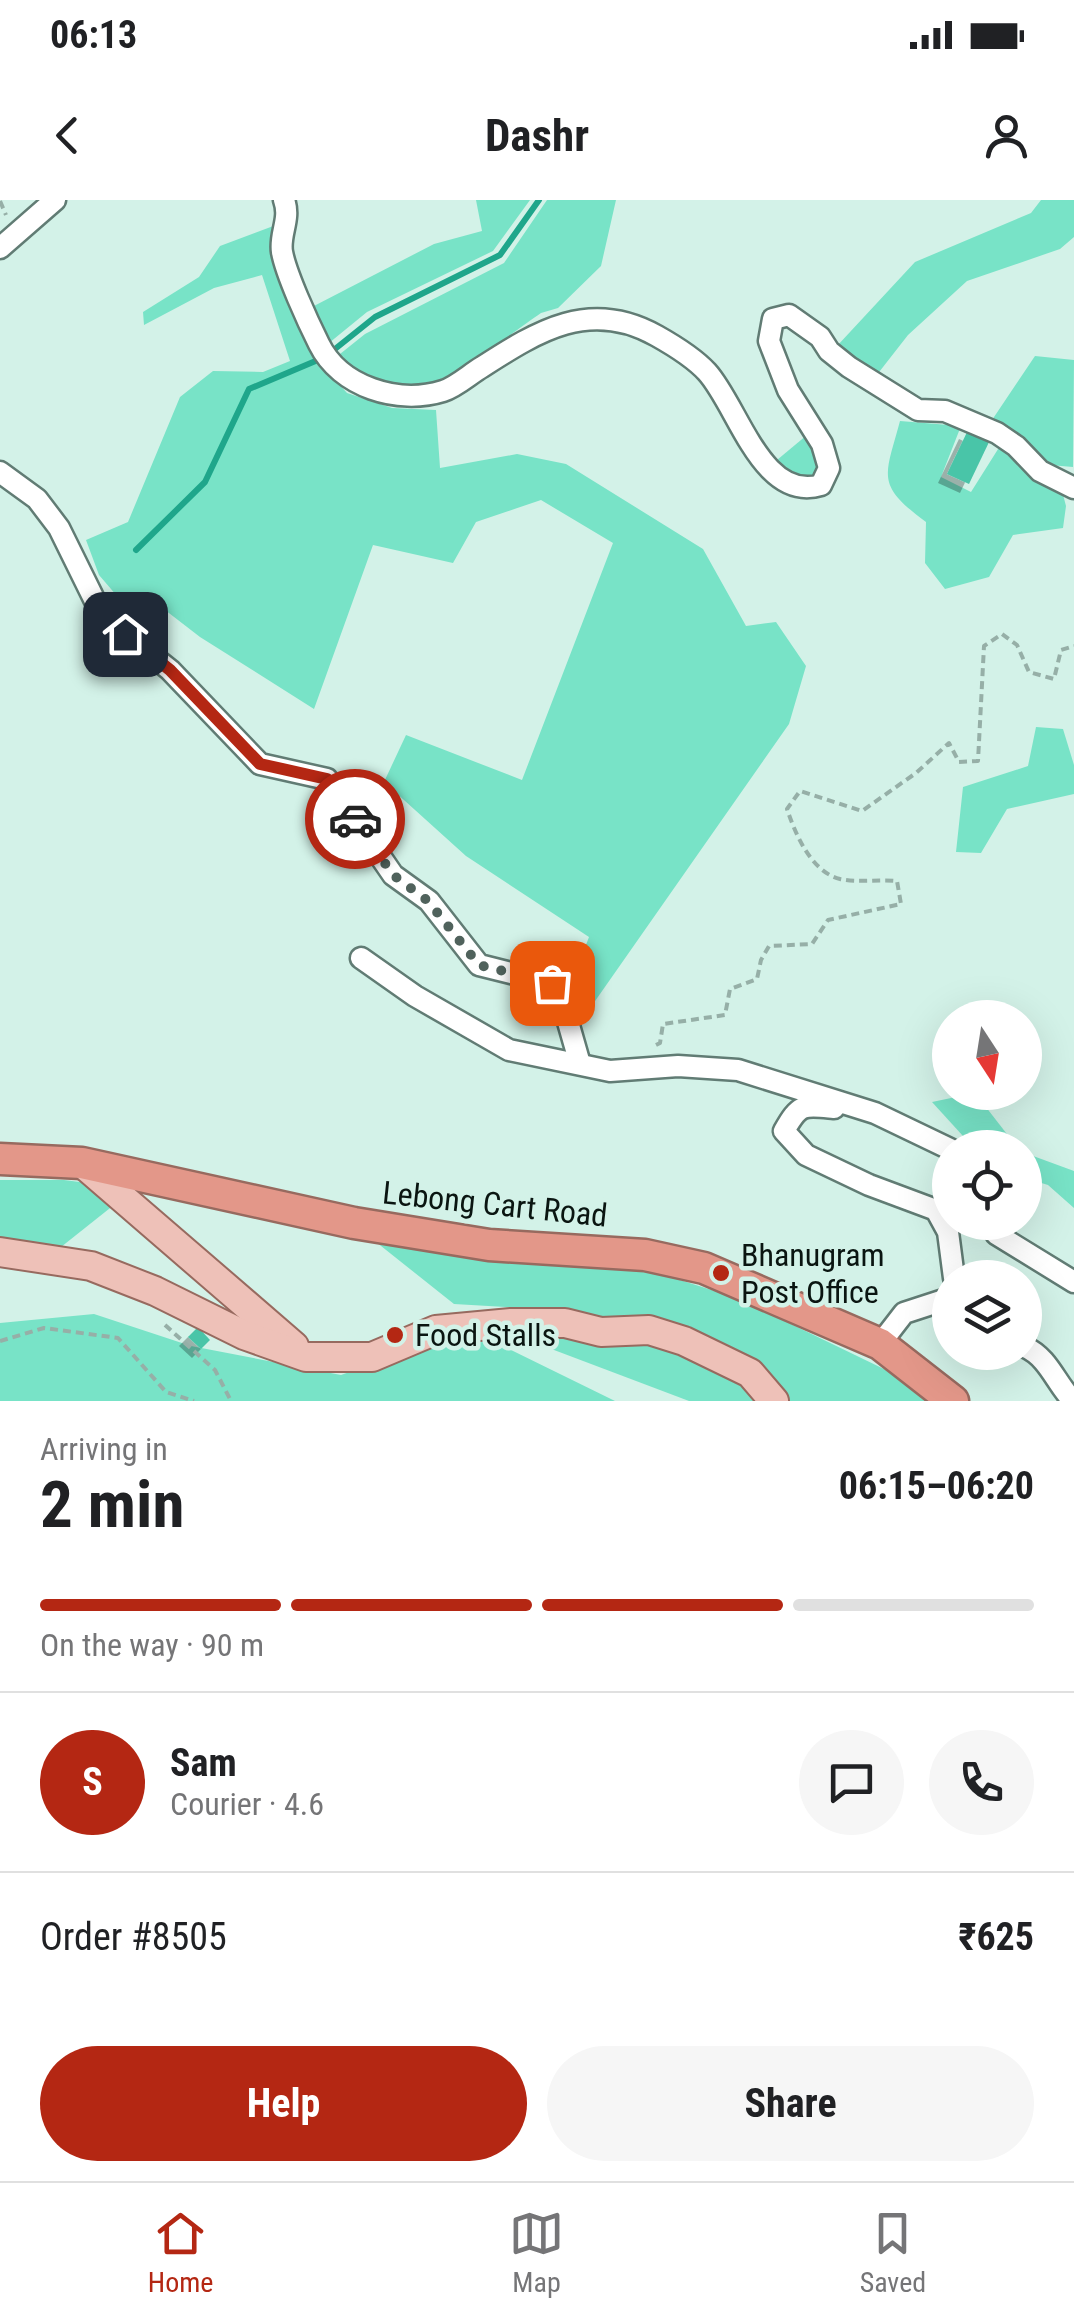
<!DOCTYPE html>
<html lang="en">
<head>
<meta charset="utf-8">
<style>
  :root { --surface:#fff; --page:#f6f6f6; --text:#202124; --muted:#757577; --line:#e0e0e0; --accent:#b42713 }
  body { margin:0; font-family:"Roboto Condensed",sans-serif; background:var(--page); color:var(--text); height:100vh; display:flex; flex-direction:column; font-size:38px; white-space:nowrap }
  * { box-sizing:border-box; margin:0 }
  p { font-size:32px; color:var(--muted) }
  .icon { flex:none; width:55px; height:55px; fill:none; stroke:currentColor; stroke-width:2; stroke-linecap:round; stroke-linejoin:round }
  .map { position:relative; height:1201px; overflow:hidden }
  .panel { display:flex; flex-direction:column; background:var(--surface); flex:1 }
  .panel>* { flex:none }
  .needle { width:65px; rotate:168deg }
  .controls { position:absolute; left:932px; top:800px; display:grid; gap:20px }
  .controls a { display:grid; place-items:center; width:110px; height:110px; border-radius:50%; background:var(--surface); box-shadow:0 10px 40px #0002; font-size:50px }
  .pin { position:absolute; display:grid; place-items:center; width:85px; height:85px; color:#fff; margin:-42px; border-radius:20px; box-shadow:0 5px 15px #0006 }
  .courier { position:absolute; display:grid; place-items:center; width:100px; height:100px; margin:-50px; border:8px solid #b42713; border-radius:50%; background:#fff; color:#222; box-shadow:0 2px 12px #0007 }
  .head em { font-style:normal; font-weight:700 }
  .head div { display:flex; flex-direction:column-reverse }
  .head { display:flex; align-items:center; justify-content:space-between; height:170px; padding:0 40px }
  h1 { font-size:65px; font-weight:700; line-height:75px }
  .bar { display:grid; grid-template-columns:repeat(4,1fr); gap:15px 10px; align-content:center; height:120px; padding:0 40px }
  .bar i { height:12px; border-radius:8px; background:var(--line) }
  .bar .active { background:var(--accent) }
  .bar p { grid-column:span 4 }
  .line { display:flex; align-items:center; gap:25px; padding:0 40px; border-top:2px solid var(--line) }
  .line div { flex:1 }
  .round { display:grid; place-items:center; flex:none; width:105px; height:105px; border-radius:52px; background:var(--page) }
  .action { display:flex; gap:20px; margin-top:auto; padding:20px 40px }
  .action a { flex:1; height:115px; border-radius:60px; background:var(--accent); color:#fff; font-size:40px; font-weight:700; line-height:115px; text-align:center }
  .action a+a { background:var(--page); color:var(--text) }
  .status { display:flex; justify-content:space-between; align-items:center; height:70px; padding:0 50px; background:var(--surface); direction:ltr }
  .status svg { height:28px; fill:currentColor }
  header { display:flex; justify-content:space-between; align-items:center; height:130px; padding:0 40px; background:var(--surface); font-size:45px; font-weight:700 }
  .menu { display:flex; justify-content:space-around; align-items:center; height:140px; border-top:2px solid var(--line); background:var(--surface); font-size:28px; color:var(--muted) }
  .menu a { display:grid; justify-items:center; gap:5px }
  .menu .active { color:var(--accent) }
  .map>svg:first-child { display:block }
  .green { fill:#78e3c7 }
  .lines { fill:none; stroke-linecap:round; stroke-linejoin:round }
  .stream { stroke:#1fa68b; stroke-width:6 }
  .building { fill:#4ac5a8; filter:url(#shadow) }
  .minor-casing { stroke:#617c74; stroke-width:25 }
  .major-casing { stroke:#976a5f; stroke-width:32 }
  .highway-casing { stroke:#976a5f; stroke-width:35 }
  .path { stroke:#96afa7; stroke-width:4; stroke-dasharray:8 5; stroke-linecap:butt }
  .minor { stroke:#fff; stroke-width:20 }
  .major { stroke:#eec1b8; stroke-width:28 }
  .highway { stroke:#e39789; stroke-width:30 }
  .done { stroke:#50625c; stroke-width:10; stroke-dasharray:0 18 }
  .route { stroke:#b42713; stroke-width:12 }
  .poi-dot { fill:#b42713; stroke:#d3f2e8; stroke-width:4 }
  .labels { text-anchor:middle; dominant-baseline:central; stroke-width:9; stroke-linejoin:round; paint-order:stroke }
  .street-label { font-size:32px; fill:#0a1511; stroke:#d3f2e8 }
  .poi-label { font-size:32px; fill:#0a1511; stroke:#d3f2e8; text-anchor:start }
</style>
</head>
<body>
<div class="status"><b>06:13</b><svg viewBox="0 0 49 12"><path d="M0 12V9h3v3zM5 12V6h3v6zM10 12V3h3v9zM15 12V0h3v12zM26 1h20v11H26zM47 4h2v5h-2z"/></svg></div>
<header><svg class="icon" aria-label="back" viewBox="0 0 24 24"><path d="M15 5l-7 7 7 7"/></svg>Dashr<svg class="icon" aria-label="person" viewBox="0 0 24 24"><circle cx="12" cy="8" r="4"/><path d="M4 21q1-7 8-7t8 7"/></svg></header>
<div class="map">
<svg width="1074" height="1201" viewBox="0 0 1074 1201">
  <defs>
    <filter id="shadow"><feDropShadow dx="-9" dy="9" stdDeviation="0" flood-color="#0004"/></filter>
  </defs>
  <rect width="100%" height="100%" fill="#d3f2e8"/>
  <g class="green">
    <path d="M476,0H530L493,51L367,112L329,143L312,107L434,44L482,31Z"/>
    <path d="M547,0H616L601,66L558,108L541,113C511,133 455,180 422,185C406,188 392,184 376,180C359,175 349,170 340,154L365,134L504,63Z"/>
    <path d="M1041,0H1074V37L1060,49L967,81L908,135L876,176L837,146L915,62L1031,13Z"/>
    <path d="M276,25L271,55L312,154L347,193L392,208L436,210L440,268L517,254L566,264L703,349L746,426L776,422L806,466L789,524L586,814L569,789L589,737L466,656L384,582L406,535L522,580L613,343L541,300L476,322L453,363L373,345L314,509L200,437L143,393L123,403L99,375L86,340L128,322L180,197L213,171L263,172L290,161L262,75L214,88L144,125L143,112L199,77L220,46Z"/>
    <path d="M1035,156L1074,160L1073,267L1050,265L1026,241L1010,230L990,223Z"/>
    <path d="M900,221L961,226L941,277L971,292L1000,246L1034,276L1061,287L1066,306L1063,328L1013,335L989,377L945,389L925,363L926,322C875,284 885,277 900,221Z"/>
    <path d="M807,235L818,269L809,280L791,274L777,260Z"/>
    <path d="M1036,527L1063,529L1074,565V594L1007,609L981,653L956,652L963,587L1028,566Z"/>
    <path d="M975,893L1017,947H973L932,902Z"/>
    <path d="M1025,953L1074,971V1008L1048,985L1025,978Z"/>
    <path d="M0,980H64L134,989L56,1051L0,1042Z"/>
    <path d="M376,1042L661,1074L737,1098L886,1170L928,1201H784L749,1168L592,1122L542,1109L454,1104Z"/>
    <path d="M94,1114L191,1146L341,1175L448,1137L493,1141L615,1201H0V1123Z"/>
    <path d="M565,1132L652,1140L746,1182L765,1201H689L517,1136Z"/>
  </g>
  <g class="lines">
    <path class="stream" d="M136,350L205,282L249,189L325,157L375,117L500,55L539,0"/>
  </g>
  <g class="building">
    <path d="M968,230L990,240L969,284L947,274Z"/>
    <path d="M198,1127L210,1140L201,1149L188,1137Z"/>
  </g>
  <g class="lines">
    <defs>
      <g id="minor">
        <path d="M284,0C291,19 279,34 282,52C286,74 308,122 319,144C340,187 398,205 443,191C456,187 470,174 482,167C538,131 590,98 657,136C673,145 695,159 707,172C738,206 762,303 821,285L829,268L822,244L788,190L769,141L773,119L789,115L820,137L829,151L849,167L918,210L945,211L997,233L1016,246L1040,271L1074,288"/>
        <path d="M0,48L55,0"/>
        <path d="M0,272L37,299L59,328L95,401L125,434L170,470L260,564L327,579L393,675L429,701L479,765L551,783L564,808L580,864"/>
        <path d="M361,758L415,796L509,850L610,871L678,866L738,870L875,913L950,949"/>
        <path d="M834,908C803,905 800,903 784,931L806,955L869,985L936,1010L948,1032L954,1078"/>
        <path d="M991,1022L996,1034L1074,1082"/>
        <path d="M880,1144L904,1113L950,1098"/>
        <path d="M1025,1147C1049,1158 1055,1182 1073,1201"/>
      </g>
      <g id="major">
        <path d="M82,963L294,1146"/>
        <path d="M0,1052L91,1066L155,1091L244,1135L306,1157H372L436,1130L511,1123H565L601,1132L649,1130L684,1141L750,1173L774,1201"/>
      </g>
      <path id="highway" d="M0,959L82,963L354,1023L489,1045L645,1055L704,1068L880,1144L953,1201"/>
    </defs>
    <use href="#minor" class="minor-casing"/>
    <use href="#major" class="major-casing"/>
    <use href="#highway" class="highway-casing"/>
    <g class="path">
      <path d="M0,1L6,15"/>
      <path d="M656,845L660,843L663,824L725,815L730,789L757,779L761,760L769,746L812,744L828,720L901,704L897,681C879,679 857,683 840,679C811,672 795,633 787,609L800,591L862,611L916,573L949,543L959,562L978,561L984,446L1002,434L1017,445L1029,472L1054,479L1061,450L1074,446"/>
      <path d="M165,1125L215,1170L231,1201"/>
      <path d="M0,1141L44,1128L118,1138L166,1192L194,1201"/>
    </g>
    <use href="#minor" class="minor"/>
    <use href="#major" class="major"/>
    <use href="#highway" class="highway"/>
  </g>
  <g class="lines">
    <path class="done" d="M355,619L393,675L428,701L479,765L552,783"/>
    <path class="route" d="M125,434L170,470L260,564L327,579L355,619"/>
  </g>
  <g class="poi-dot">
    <circle cx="721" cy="1073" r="10"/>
    <circle cx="395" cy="1135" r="10"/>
  </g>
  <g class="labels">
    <g class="street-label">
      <text transform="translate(495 1004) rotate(6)">Lebong Cart Road</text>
    </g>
    <g class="poi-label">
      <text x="741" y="1055">Bhanugram<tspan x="741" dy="37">Post Office</tspan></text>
      <text x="415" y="1135">Food Stalls</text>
    </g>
  </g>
</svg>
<div class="controls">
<a><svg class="needle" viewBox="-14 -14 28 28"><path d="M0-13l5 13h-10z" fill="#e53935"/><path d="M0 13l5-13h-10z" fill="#757577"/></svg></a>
<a><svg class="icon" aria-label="locate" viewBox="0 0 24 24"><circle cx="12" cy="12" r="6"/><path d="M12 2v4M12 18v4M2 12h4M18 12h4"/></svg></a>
<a><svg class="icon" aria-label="layers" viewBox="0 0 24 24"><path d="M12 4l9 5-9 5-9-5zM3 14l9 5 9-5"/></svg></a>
</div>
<div class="pin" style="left:552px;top:783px;background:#ea580c"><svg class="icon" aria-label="bag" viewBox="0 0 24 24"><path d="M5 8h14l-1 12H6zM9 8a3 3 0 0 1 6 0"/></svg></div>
<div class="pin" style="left:125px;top:434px;background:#1f2937"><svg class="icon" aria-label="home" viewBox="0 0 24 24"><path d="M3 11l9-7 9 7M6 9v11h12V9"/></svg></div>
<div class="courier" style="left:355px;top:619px"><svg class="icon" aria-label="car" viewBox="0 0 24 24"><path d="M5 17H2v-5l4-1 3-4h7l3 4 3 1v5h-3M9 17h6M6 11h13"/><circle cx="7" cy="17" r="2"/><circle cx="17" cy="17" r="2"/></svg></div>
</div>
<section class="panel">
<div class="head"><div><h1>2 min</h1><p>Arriving in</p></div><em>06:15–06:20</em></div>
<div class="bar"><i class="active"></i><i class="active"></i><i class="active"></i><i></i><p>On the way · 90 m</p></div>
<div class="line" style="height:180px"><b class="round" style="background:var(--accent);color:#fff">S</b><div><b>Sam</b><p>Courier · 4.6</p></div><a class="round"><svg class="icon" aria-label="chat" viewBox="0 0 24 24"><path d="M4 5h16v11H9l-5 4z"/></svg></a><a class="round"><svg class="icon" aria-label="phone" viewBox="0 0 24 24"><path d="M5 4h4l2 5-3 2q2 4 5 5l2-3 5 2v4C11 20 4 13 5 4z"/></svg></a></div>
<div class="line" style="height:130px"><div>Order #8505</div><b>₹625</b></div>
<div class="action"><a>Help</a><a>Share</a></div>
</section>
<nav class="menu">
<a class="active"><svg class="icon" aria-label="home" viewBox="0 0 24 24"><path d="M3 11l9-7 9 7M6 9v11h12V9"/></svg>Home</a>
<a><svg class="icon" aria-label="map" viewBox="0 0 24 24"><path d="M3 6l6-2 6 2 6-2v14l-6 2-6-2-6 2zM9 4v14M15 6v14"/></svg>Map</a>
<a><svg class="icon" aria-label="saved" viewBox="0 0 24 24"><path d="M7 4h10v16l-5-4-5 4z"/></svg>Saved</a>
</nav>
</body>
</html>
